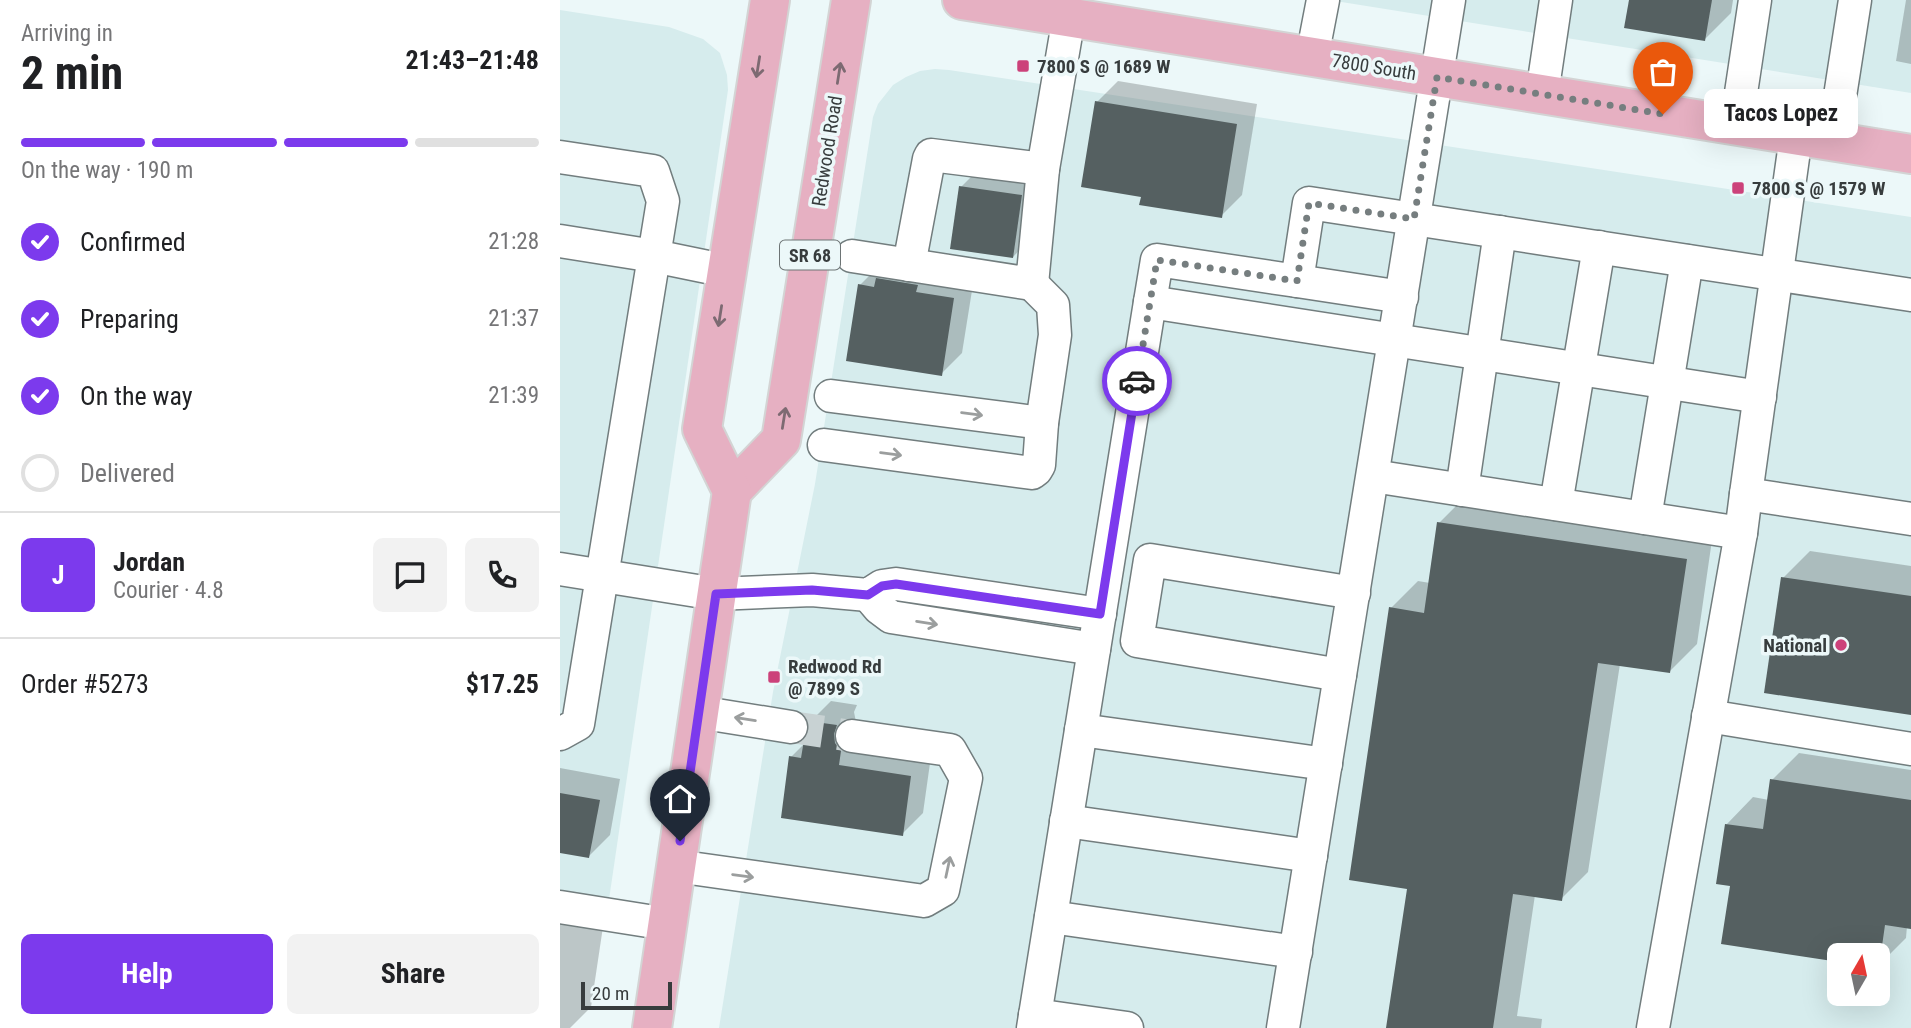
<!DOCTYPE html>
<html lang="en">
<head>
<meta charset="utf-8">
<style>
  :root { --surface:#fff; --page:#f2f2f2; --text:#202124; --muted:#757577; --line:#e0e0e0; --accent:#7c3aed }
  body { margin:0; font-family:"Roboto Condensed",sans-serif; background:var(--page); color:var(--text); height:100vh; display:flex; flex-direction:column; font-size:26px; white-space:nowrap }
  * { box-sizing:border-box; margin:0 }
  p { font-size:23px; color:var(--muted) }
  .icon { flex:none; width:38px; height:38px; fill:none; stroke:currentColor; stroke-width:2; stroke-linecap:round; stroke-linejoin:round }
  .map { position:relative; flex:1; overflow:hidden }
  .drawer { display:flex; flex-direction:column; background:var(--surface); width:560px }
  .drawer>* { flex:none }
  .needle { width:46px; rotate:9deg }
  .fabs { position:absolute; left:1267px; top:943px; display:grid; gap:14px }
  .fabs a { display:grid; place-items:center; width:63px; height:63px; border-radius:10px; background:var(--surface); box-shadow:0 7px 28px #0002; font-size:35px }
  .scale { position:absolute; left:21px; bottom:18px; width:91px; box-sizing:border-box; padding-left:7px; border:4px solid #373c3d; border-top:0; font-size:19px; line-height:24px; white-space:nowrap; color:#373c3d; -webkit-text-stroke:5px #ecf8f9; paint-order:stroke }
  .pin { position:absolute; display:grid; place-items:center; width:60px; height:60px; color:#fff; margin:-72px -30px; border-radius:50% 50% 50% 0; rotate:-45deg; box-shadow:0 0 7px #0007 }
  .pin .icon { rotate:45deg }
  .courier { position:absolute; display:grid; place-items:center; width:70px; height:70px; margin:-35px; border:5px solid #7c3aed; border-radius:50%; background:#fff; color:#222; box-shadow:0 2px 9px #0007 }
  .bubble { position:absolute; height:49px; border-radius:10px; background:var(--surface); box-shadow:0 7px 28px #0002; font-size:23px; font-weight:700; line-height:49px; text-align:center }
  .head em { font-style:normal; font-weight:700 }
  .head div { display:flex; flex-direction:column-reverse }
  .head { display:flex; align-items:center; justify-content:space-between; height:119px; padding:0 21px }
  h1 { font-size:46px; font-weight:700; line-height:52px }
  .bar { display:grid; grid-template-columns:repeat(4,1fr); gap:10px 7px; align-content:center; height:84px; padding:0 21px }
  .bar i { height:9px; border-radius:5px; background:var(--line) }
  .bar .active { background:var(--accent) }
  .bar p { grid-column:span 4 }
  .line { display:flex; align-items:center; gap:18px; padding:0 21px; border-top:2px solid var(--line) }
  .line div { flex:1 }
  .round { display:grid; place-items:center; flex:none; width:74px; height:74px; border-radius:10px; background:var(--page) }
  ol { padding:0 21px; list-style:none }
  li { display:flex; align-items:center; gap:21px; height:77px }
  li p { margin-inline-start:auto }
  li .icon { padding:7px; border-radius:50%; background:var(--accent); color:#fff; stroke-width:4 }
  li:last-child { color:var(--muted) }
  li i { width:38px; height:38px; border:4px solid var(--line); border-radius:50% }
  .cta { display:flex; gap:14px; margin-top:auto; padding:14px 21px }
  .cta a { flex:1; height:80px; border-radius:10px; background:var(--accent); color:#fff; font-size:28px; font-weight:700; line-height:80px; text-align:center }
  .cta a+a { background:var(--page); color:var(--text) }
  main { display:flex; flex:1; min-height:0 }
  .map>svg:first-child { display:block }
  .built { fill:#d6eced; fill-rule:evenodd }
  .shadow { fill:#0003 }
  .building { fill:#556061 }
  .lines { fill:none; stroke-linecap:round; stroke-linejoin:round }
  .minor-tunnel { stroke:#c8d2d3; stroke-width:32; stroke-dasharray:32 16; stroke-linecap:butt }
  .minor-casing { stroke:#727d7e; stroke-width:35 }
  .major-casing { stroke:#d3d4d4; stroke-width:42 }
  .minor { stroke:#fff; stroke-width:32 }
  .major { stroke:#e6b0c2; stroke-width:38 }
  .oneway { stroke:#7d6a72 }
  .oneway2 { stroke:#9b9e9e }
  .done { stroke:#767e7f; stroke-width:7; stroke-dasharray:0 12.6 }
  .route { stroke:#7c3aed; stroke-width:9 }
  .poi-dot { fill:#cc427a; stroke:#ecf8f9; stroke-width:2.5 }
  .labels { text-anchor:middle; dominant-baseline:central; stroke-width:7; stroke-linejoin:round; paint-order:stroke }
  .shield { fill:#ecf8f9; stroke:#6d7475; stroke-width:2 }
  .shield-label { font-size:18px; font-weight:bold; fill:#373c3d }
  .poi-label { font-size:19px; font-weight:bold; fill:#373c3d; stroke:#ecf8f9; text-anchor:start }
  .street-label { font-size:19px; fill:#373c3d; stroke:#ecf8f9 }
</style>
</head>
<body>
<main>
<section class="drawer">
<div class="head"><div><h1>2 min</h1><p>Arriving in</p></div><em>21:43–21:48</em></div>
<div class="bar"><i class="active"></i><i class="active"></i><i class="active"></i><i></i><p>On the way · 190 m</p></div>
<ol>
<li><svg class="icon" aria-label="check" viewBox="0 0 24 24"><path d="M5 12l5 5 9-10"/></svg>Confirmed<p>21:28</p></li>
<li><svg class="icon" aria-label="check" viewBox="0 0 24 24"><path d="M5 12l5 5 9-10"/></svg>Preparing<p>21:37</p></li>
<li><svg class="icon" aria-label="check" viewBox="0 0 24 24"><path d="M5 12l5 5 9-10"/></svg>On the way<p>21:39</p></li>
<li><i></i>Delivered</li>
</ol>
<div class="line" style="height:126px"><b class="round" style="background:var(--accent);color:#fff">J</b><div><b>Jordan</b><p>Courier · 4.8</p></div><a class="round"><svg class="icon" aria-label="chat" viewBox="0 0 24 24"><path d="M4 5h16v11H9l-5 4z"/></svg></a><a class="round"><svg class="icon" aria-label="phone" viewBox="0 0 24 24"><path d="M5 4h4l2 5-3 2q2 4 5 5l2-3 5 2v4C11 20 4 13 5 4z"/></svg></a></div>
<div class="line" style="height:91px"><div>Order #5273</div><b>$17.25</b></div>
<div class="cta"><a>Help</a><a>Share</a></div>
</section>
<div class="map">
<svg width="1351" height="1028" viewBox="0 0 1351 1028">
  <rect width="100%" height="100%" fill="#ecf8f9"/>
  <g class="built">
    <path d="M769,0H1351V93Z"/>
    <path d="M0,10L109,27L143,39L160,53L167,75L168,90L46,920L0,913Z"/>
    <path d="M375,69L389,70L1351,217V1028H159L213,692L255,484L313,117L318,104L333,85L346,77L360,71ZM1279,956H1318V994H1279Z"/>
  </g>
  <g class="shadow">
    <path d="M1071,0H1173L1171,13L1145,39Z"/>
    <path d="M1346,0H1351V64L1336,61Z"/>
    <path d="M558,81L697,104L682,195L661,216L537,102Z"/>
    <path d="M415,173L475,182L467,242L453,257L401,187Z"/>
    <path d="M321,264L414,278L402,353L381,374L300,285Z"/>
    <path d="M906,496L1153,533L1137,644L1110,671L1060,664L1028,872L1001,899L975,895L957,1016L982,1019L981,1028H828L849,887L831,608L858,581L870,583L879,523Z"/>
    <path d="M1250,551L1351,566V714L1223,578Z"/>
    <path d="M271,701L297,705L294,712L296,722L371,756L363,813L342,834L231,757L245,743L251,731L250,722Z"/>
    <path d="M1239,753L1351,770V927L1347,926L1346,938L1318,966V956H1279V960L1163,942L1172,885L1166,825L1193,797L1209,800L1212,780Z"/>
    <path d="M0,768L60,779L50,835L29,856L0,851Z"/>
    <path d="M0,914L44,920L31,1007L10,1028H0Z"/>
  </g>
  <g class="building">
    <path d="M1069,0H1152L1145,41L1064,28Z"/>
    <path d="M535,101L677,124L662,218L579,205L581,197L521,187Z"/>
    <path d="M399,186L462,195L453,258L390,249Z"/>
    <path d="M316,278L358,285L356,292L394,298L382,376L286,361L298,284L314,287Z"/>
    <path d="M877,522L1127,559L1110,673L1038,663L1002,901L953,894L933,1028H826L847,889L789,880L829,607L864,613Z"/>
    <path d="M1221,577L1351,596V715L1204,693Z"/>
    <path d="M248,721L277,725L274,734L275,743L281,751L279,765L351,776L343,836L221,818L229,756L241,758L244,740L249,731Z"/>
    <path d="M1210,779L1351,800V929L1325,925L1319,967L1318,956H1279V962L1161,944L1170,886L1156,884L1165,824L1203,829Z"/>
    <path d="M0,793L40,800L29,858L0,853Z"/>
  </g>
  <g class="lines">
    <path class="minor-tunnel" d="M231,727L292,736"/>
    <defs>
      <g id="minor">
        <path d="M752,57L763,0"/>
        <path d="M982,94L996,0"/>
        <path d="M1176,126L1195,0"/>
        <path d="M1273,141L1295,0"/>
        <path d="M0,157L93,171L103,201L18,724L0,734"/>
        <path d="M0,241L94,256L167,271"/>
        <path d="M292,256L472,284L483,169L509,17"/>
        <path d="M349,265L369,159L371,155L483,169"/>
        <path d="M737,281L842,297"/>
        <path d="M590,302L597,260L737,281L749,203L1351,295"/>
        <path d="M271,396L482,423"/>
        <path d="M264,445L472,473L476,470L479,465L482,423L495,335L493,305L472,284"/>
        <path d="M813,476L1181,533L1186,494L1351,519"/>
        <path d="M902,490L940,232"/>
        <path d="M1186,494L1236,136"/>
        <path d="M996,504L1039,247"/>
        <path d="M1085,518L1127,261"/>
        <path d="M0,569L156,594L252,590L308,595L322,586L336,584L540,614"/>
        <path d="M308,595L319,608L331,617L534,649"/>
        <path d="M780,675L577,641L590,560L794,593"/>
        <path d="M138,712L231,727"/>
        <path d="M1148,716L1351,749"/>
        <path d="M521,730L766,764"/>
        <path d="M506,821L751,856"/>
        <path d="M116,866L364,901L383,890L406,778L390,750L292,736"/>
        <path d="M0,907L107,924"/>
        <path d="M491,917L736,952"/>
        <path d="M475,1015L567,1028"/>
        <path d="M473,1028L590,302L1200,397"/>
        <path d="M723,1028L889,0"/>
        <path d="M1093,1028L1181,533"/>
      </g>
      <g id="major">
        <path d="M402,0L1351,154"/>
        <path d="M172,491L221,440L291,0"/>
        <path d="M92,1028L172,491L142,429L210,0"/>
      </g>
    </defs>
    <use href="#minor" class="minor-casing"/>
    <use href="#major" class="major-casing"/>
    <use href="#minor" class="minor"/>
    <use href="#major" class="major"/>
  </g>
  <defs><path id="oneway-shaft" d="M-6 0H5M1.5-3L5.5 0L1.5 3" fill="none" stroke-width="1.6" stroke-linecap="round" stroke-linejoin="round" transform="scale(1.75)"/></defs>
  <g class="oneway">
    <use href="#oneway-shaft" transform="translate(198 67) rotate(99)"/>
    <use href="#oneway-shaft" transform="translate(279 73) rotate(-81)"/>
    <use href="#oneway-shaft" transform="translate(160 316) rotate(99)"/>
    <use href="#oneway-shaft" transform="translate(224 418) rotate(-81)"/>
  </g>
  <g class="oneway2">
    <use href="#oneway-shaft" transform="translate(412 414) rotate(7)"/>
    <use href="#oneway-shaft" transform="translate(331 454) rotate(7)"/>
    <use href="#oneway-shaft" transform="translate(367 623) rotate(9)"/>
    <use href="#oneway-shaft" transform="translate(185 719) rotate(-171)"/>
    <use href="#oneway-shaft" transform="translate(388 867) rotate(-78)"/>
    <use href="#oneway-shaft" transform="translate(183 876) rotate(8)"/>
  </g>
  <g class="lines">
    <path class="done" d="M577,381L597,260L737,281L749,203L854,219L877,77L1103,114"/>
    <path class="route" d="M120,841L156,594L252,590L308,595L322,586L336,584L540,614L577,381"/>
  </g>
  <g class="poi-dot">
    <rect x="456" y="59" width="14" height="14" rx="3.5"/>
    <rect x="1171" y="181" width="14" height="14" rx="3.5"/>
    <circle cx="1281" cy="645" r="7"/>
    <rect x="207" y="670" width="14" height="14" rx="3.5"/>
  </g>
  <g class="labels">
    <rect class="shield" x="220" y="240.5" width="60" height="29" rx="5"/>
    <g class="shield-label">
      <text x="250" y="255">SR 68</text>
    </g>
    <g class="poi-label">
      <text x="477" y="66">7800 S @ 1689 W</text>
      <text x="1192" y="188">7800 S @ 1579 W</text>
      <text x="1267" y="645" text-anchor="end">National</text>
      <text x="228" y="666">Redwood Rd<tspan x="228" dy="22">@ 7899 S</tspan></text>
    </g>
    <g class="street-label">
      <text transform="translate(814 67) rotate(9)">7800 South</text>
      <text transform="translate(267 151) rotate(-81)">Redwood Road</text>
    </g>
  </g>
</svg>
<div class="fabs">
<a><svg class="needle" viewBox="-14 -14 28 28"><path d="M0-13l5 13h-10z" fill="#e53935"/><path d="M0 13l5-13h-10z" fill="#757577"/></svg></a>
</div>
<div class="scale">20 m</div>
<div class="pin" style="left:1103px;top:114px;background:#ea580c"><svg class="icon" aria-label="bag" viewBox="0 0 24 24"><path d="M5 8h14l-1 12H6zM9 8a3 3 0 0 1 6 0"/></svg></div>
<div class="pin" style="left:120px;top:841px;background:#1f2937"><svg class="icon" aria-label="home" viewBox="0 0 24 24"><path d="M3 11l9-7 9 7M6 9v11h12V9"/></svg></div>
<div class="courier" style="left:577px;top:381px"><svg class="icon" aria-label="car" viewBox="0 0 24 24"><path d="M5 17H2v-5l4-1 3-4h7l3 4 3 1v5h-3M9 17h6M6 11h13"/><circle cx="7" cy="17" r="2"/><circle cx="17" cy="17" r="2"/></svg></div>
<div class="bubble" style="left:1144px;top:89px;width:154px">Tacos Lopez</div>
</div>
</main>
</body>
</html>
